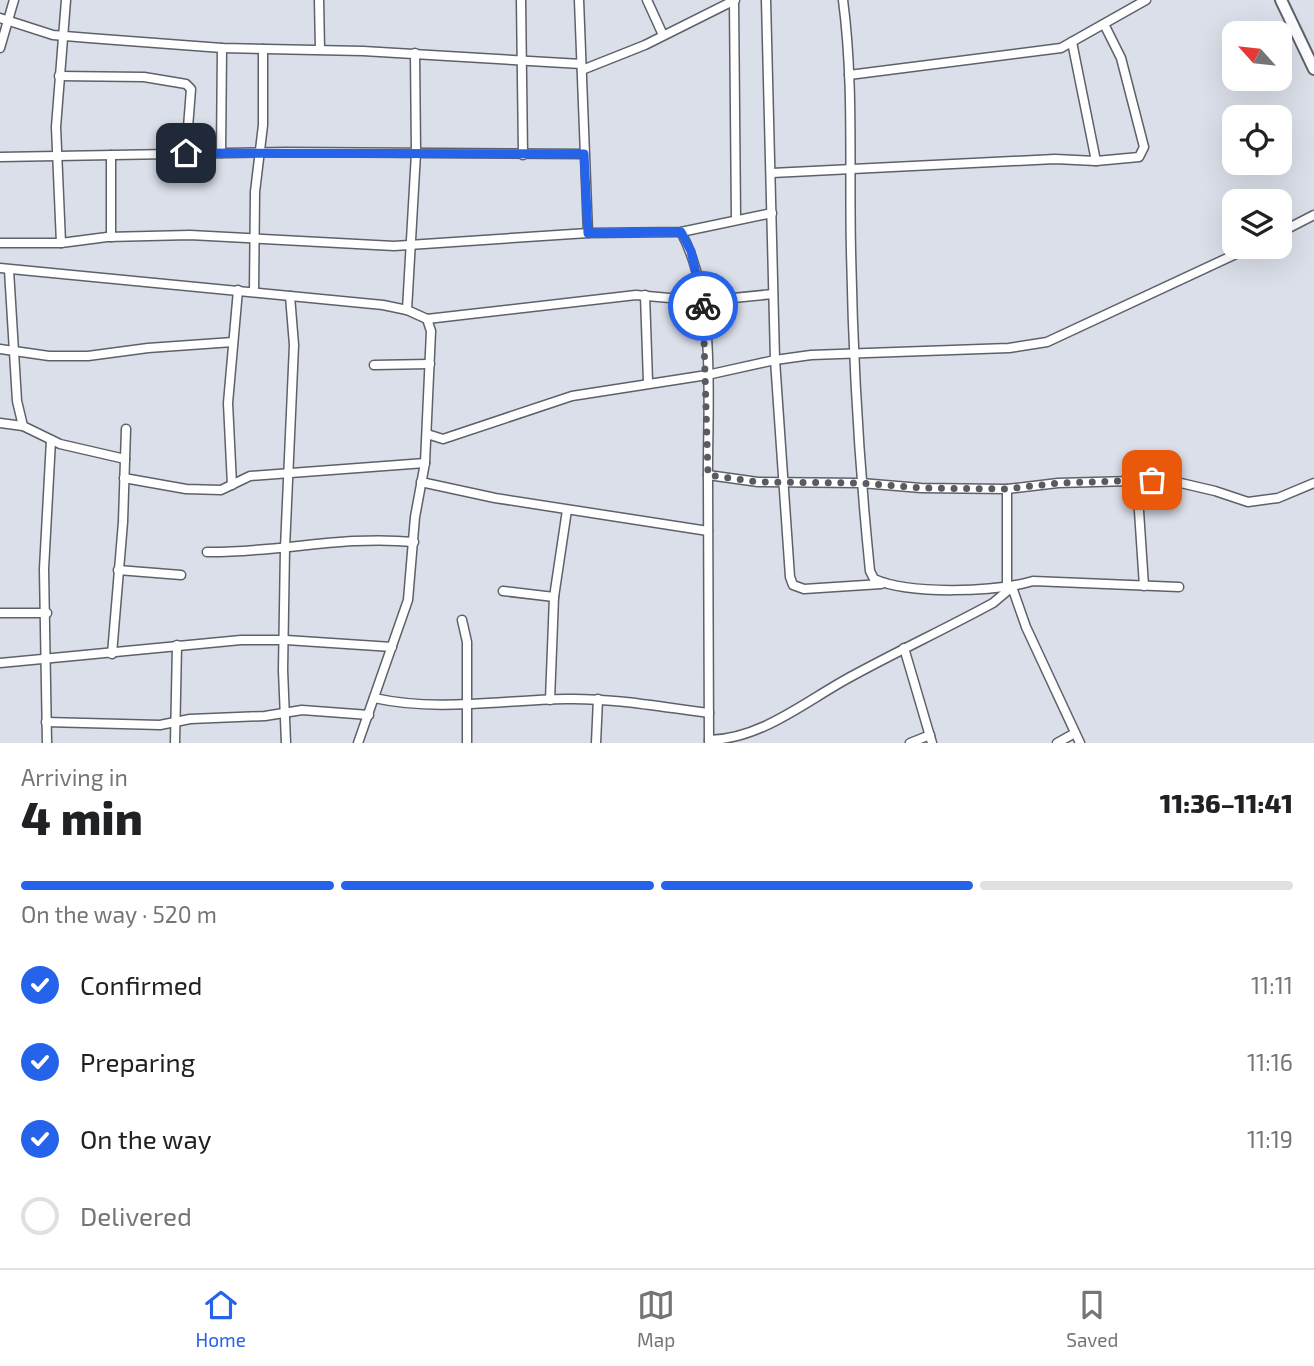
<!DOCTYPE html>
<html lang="en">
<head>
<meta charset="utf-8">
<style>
  :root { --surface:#fff; --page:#f2f2f2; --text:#202124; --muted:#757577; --line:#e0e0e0; --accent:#2563eb }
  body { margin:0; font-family:"Exo 2",sans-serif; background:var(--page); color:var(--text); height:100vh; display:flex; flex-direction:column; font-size:26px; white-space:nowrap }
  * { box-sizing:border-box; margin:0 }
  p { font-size:23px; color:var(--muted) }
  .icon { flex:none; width:38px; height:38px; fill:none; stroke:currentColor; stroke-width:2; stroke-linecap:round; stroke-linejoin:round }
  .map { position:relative; height:743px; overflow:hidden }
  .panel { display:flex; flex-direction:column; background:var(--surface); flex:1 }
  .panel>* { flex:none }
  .needle { width:46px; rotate:297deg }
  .buttons { position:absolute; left:1222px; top:21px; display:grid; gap:14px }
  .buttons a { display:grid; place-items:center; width:70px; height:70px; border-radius:14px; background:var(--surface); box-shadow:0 7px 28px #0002; font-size:35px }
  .pin { position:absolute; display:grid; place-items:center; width:60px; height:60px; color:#fff; margin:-30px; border-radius:14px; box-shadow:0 4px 10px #0006 }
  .courier { position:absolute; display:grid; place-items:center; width:70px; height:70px; margin:-35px; border:5px solid #2563eb; border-radius:50%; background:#fff; color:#222; box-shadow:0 2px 9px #0007 }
  .headline em { font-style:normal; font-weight:800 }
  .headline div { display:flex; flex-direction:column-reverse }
  .headline { display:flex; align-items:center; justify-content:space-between; height:119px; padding:0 21px }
  h1 { font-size:46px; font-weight:800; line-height:52px }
  .bar { display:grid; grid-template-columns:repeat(4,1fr); gap:10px 7px; align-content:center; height:84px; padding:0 21px }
  .bar i { height:9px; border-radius:5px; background:var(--line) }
  .bar .active { background:var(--accent) }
  .bar p { grid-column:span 4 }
  ol { padding:0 21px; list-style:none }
  li { display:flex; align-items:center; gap:21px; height:77px }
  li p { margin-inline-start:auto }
  li .icon { padding:7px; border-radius:50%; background:var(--accent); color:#fff; stroke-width:4 }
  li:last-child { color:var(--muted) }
  li i { width:38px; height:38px; border:4px solid var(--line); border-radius:50% }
  .tabs { display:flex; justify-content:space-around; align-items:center; height:98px; border-top:2px solid var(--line); background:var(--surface); font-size:19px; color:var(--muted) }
  .tabs a { display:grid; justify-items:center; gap:4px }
  .tabs .active { color:var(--accent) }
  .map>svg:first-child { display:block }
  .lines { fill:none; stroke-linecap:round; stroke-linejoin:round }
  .street-casing { stroke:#5d6169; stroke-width:11 }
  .secondary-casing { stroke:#5d6169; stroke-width:14 }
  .street { stroke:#fff; stroke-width:8 }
  .secondary { stroke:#fff; stroke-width:10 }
  .done { stroke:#595b60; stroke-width:7; stroke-dasharray:0 12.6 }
  .route { stroke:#2563eb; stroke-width:9 }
</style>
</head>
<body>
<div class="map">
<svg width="1314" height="743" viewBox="0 0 1314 743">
  <rect width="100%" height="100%" fill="#dbdfe9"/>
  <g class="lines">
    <defs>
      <g id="street">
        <path d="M319,0L320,49"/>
        <path d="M521,0L523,155"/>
        <path d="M579,0L588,233"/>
        <path d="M647,0L663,35"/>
        <path d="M766,0L775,360L790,577L793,585L804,589L881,584"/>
        <path d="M843,0C854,83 849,167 851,251C853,358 859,464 870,571L874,579C910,595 996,592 1033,581L1179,587"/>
        <path d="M734,1L736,219"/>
        <path d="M0,18L53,35L89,38L222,48L363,51L581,64"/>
        <path d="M1072,42L1096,161"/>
        <path d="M0,48L14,0"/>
        <path d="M582,70L645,45L735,0"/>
        <path d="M849,75L1061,48L1146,0"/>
        <path d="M59,76L144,77L186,84L191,89L186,153"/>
        <path d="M221,153L222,48"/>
        <path d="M111,155V237"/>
        <path d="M0,157L286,152L584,154"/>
        <path d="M772,173L1055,159L1096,161L1139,157L1144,147L1121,58L1104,24"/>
        <path d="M681,232C718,301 707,405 708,483C708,569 709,656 709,743"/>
        <path d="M1279,233L1314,215"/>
        <path d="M0,243H61L107,237L190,235L394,246L588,233L681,232L772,213"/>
        <path d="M61,243L56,127L66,0"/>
        <path d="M0,268L383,305L407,310L427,319L636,295L703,301L773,294"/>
        <path d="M9,270L17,401L23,426L60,444L125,459"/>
        <path d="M254,292L255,192L263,125V49"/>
        <path d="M645,295L648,382"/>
        <path d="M407,310L416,153L415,53"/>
        <path d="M0,349L49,356H88L148,348L233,342"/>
        <path d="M374,365L430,364"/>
        <path d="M0,423L23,426"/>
        <path d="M427,434L443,439L572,396L707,375L775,360L811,355L1009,348L1047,342L1251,247"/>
        <path d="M708,475L758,482L861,483L921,488L1007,489L1058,483L1168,480L1215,491L1248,502L1278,498L1314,483"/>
        <path d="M124,478L186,489L221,490L250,476L425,463"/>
        <path d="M1137,481L1144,586"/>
        <path d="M421,482L495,498L708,531"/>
        <path d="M232,485L228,403L238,290"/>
        <path d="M1007,489V587"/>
        <path d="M207,552C278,553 341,535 414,542"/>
        <path d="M118,570L181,575"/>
        <path d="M1012,587L1026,627L1080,743"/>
        <path d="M503,591L554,597"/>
        <path d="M0,613H47"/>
        <path d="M462,620L467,642V743"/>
        <path d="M904,648L932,743"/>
        <path d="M112,654L123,522L126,429"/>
        <path d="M0,663L241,640H286L392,647"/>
        <path d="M374,698C438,712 502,700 566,699C614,698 661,707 709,713"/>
        <path d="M550,700L554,597L567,510"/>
        <path d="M46,722L160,725L190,719L265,716L302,710L369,715"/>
        <path d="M709,740C763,739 808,699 854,675C900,650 947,628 993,603L1012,587"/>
        <path d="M47,743L44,569L51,440"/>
        <path d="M175,743L177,645"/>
        <path d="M286,743L283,670L285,548L294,345L290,296"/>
        <path d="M358,743L408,600L415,517L425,463L431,331L427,319"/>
        <path d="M596,743L598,699"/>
        <path d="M910,743L930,735"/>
        <path d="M1057,743L1075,733"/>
      </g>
      <path id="secondary" d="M1281,0L1314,69"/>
    </defs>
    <use href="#street" class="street-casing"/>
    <use href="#secondary" class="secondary-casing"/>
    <use href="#street" class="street"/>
    <use href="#secondary" class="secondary"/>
  </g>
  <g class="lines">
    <path class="done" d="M703,306L708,475L758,482L861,483L921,488L1007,489L1058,483L1152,480"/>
    <path class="route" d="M186,153L584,154L588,233L681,232L691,251L703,306"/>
  </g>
</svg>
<div class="buttons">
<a><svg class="needle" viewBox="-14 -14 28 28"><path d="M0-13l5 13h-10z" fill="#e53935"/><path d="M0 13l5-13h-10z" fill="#757577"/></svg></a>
<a><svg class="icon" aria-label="locate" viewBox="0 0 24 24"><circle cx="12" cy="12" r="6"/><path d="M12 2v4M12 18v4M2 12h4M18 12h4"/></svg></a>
<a><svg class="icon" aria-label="layers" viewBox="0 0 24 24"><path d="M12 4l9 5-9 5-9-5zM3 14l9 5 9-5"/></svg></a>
</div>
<div class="pin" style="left:1152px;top:480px;background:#ea580c"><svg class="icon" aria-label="bag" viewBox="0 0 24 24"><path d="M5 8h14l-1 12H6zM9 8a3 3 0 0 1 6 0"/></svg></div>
<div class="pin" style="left:186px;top:153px;background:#1f2937"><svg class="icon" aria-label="home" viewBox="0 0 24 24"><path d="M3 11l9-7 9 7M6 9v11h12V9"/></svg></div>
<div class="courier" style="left:703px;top:306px"><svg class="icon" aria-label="bike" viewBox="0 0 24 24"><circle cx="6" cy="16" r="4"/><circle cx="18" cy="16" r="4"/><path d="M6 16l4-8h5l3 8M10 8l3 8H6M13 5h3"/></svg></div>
</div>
<section class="panel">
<div class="headline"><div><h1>4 min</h1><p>Arriving in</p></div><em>11:36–11:41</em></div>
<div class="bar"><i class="active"></i><i class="active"></i><i class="active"></i><i></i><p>On the way · 520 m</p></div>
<ol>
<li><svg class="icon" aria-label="check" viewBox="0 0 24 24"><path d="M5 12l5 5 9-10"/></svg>Confirmed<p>11:11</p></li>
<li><svg class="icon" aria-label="check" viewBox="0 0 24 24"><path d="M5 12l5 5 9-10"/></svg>Preparing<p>11:16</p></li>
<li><svg class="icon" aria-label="check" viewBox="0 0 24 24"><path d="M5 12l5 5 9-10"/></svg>On the way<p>11:19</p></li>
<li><i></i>Delivered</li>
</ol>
</section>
<nav class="tabs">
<a class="active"><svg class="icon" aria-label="home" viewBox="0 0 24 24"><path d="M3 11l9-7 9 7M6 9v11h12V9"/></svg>Home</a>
<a><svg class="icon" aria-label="map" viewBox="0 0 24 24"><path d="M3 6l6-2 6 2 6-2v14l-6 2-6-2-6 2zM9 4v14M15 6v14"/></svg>Map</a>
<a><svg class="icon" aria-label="saved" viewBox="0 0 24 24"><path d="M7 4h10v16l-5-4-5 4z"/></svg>Saved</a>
</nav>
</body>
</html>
